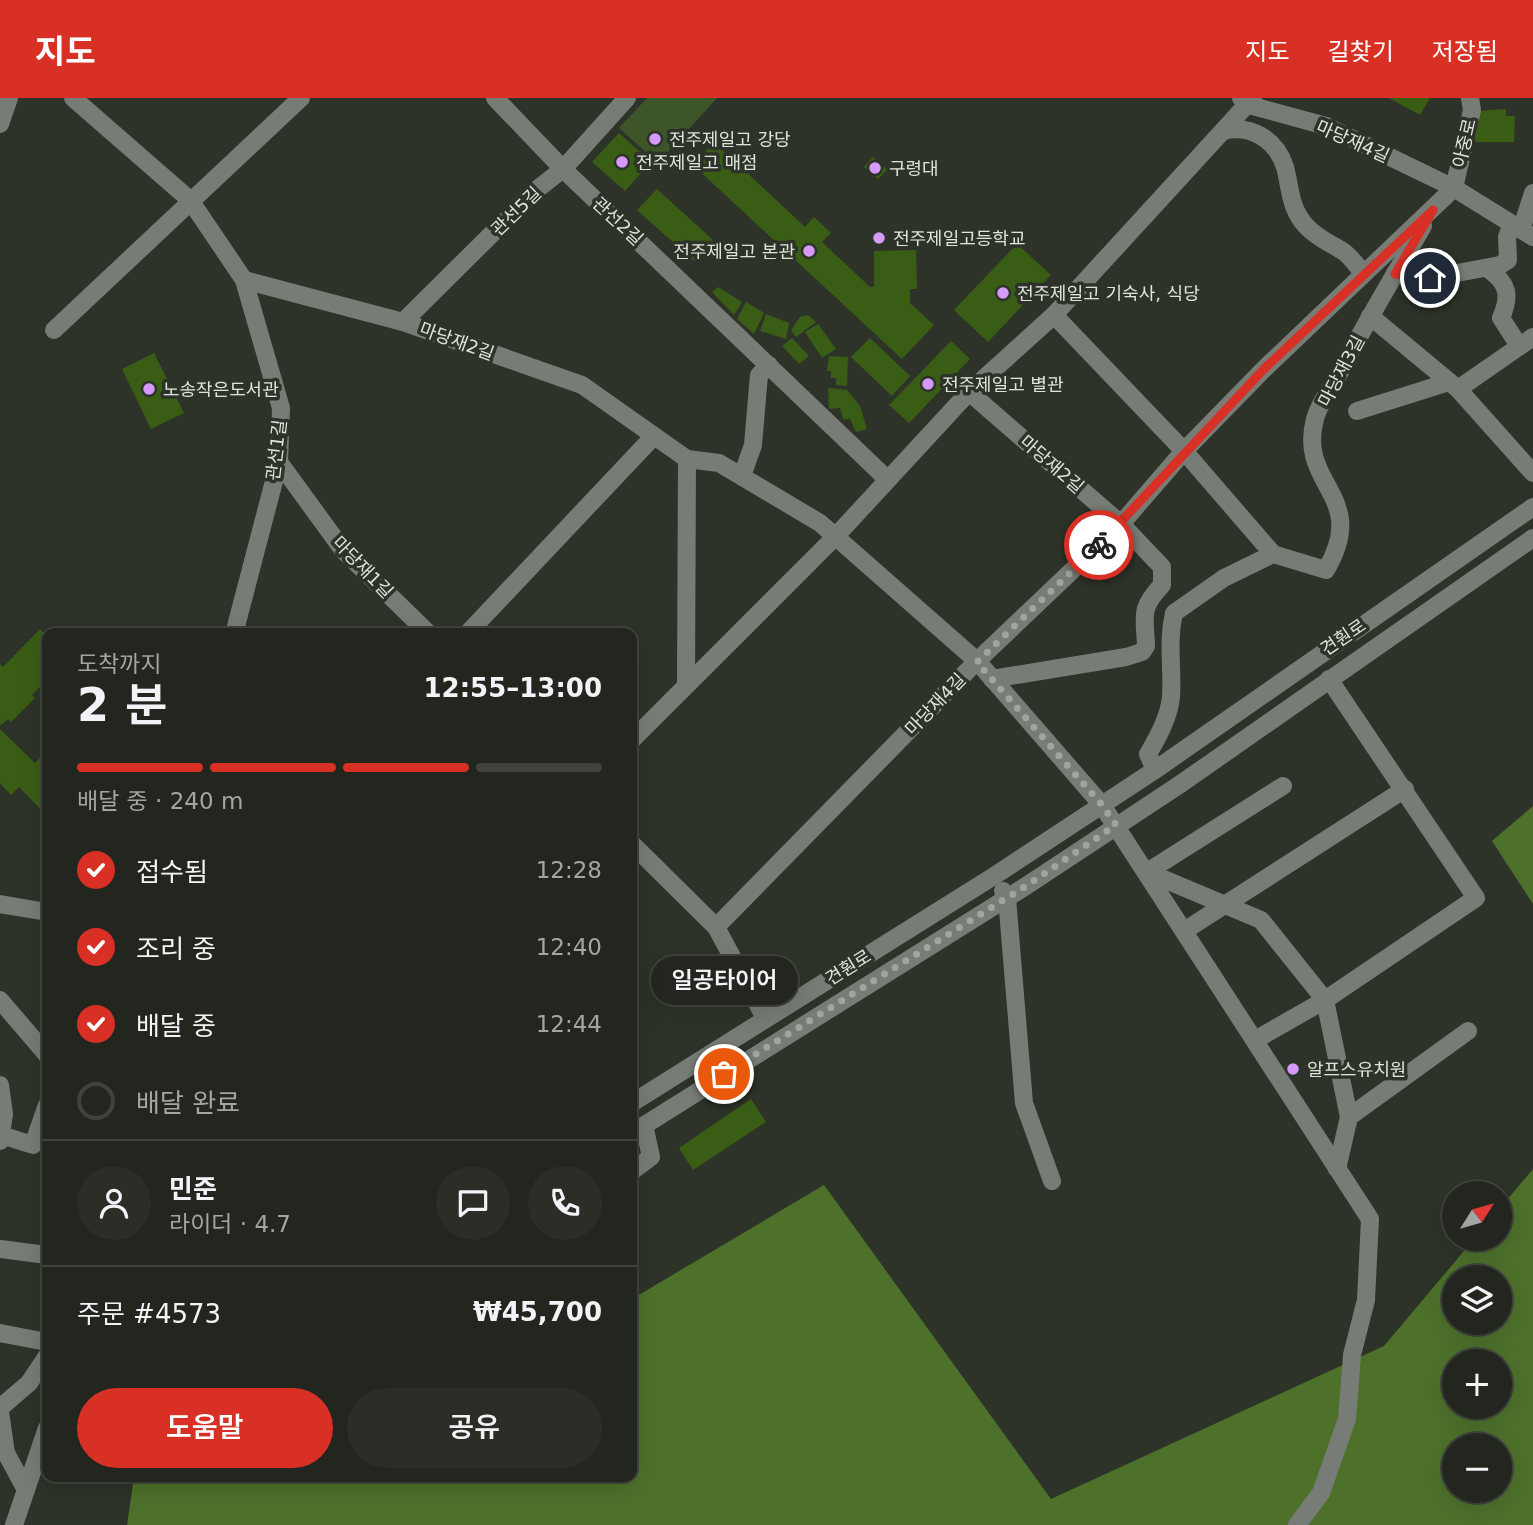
<!DOCTYPE html>
<html lang="ko">
<head>
<meta charset="utf-8">
<style>
  :root { --surface:#22261e; --page:#2a2e27; --text:#f1f3f6; --muted:#a2a5a4; --line:#3f433c; --accent:#d93025 }
  body { margin:0; font-family:"DejaVu Sans","Noto Sans KR",sans-serif; background:var(--page); color:var(--text); height:100vh; display:flex; flex-direction:column; font-size:26px; white-space:nowrap }
  * { box-sizing:border-box; margin:0 }
  p { font-size:23px; color:var(--muted) }
  .icon { flex:none; width:38px; height:38px; fill:none; stroke:currentColor; stroke-width:2; stroke-linecap:round; stroke-linejoin:round }
  .map { position:relative; flex:1; overflow:hidden }
  .drawer { position:absolute; left:42px; top:530px; width:595px; height:854px; display:flex; flex-direction:column; background:var(--surface); border-radius:14px; box-shadow:0 7px 28px #0002,0 0 0 2px var(--line) }
  .drawer>* { flex:none }
  .needle { width:46px; rotate:53deg }
  .tools { position:absolute; left:1442px; top:1083px; display:grid; gap:14px }
  .tools a { display:grid; place-items:center; width:70px; height:70px; border-radius:50%; background:var(--surface); box-shadow:0 7px 28px #0002,0 0 0 2px var(--line); font-size:35px }
  .pin { position:absolute; display:grid; place-items:center; width:60px; height:60px; color:#fff; margin:-30px; border:4px solid #fff; border-radius:50%; box-shadow:0 2px 7px #0007 }
  .courier { position:absolute; display:grid; place-items:center; width:70px; height:70px; margin:-35px; border:5px solid #d93025; border-radius:50%; background:#fff; color:#222; box-shadow:0 2px 9px #0007 }
  .bubble { position:absolute; height:49px; border-radius:24px; background:var(--surface); box-shadow:0 7px 28px #0002,0 0 0 2px var(--line); font-size:23px; font-weight:600; line-height:49px; text-align:center }
  .head em { font-style:normal; font-weight:600 }
  .head div { display:flex; flex-direction:column-reverse }
  .head { display:flex; align-items:center; justify-content:space-between; height:119px; padding:0 35px }
  h1 { font-size:46px; font-weight:600; line-height:52px }
  .bar { display:grid; grid-template-columns:repeat(4,1fr); gap:10px 7px; align-content:center; height:84px; padding:0 35px }
  .bar i { height:9px; border-radius:5px; background:var(--line) }
  .bar .selected { background:var(--accent) }
  .bar p { grid-column:span 4 }
  .line { display:flex; align-items:center; gap:18px; padding:0 35px; border-top:2px solid var(--line) }
  .line div { flex:1 }
  .round { display:grid; place-items:center; flex:none; width:74px; height:74px; border-radius:37px; background:var(--page) }
  ol { padding:0 35px; list-style:none }
  li { display:flex; align-items:center; gap:21px; height:77px }
  li p { margin-inline-start:auto }
  li .icon { padding:7px; border-radius:50%; background:var(--accent); color:#fff; stroke-width:4 }
  li:last-child { color:var(--muted) }
  li i { width:38px; height:38px; border:4px solid var(--line); border-radius:50% }
  .primary-button { display:flex; gap:14px; margin-top:auto; padding:14px 35px }
  .primary-button a { flex:1; height:80px; border-radius:42px; background:var(--accent); color:#fff; font-size:28px; font-weight:600; line-height:80px; text-align:center }
  .primary-button a+a { background:var(--page); color:var(--text) }
  header { display:flex; align-items:center; gap:42px; box-sizing:border-box; height:98px; padding:0 35px; background:var(--accent); color:#fff }
  header strong { font-size:33px }
  nav { display:flex; gap:38px; margin-inline-start:auto; font-size:24px }
  .map>svg:first-child { display:block }
  .green { fill:#3d5528 }
  .forest { fill:#4d712b; fill-rule:evenodd }
  .building { fill:#3a5d15 }
  .lines { fill:none; stroke-linecap:round; stroke-linejoin:round }
  .minor { stroke:#787c76; stroke-width:18 }
  .done { stroke:#a1a59d; stroke-width:7; stroke-dasharray:0 12.6 }
  .route { stroke:#d93025; stroke-width:9 }
  .poi-dot { fill:#d69bfa; stroke:#2d3328; stroke-width:2.5 }
  .labels { text-anchor:middle; dominant-baseline:central; stroke-width:7; stroke-linejoin:round; paint-order:stroke }
  .poi-label { font-size:18px; fill:#dfe3dc; stroke:#2d3328; text-anchor:start }
  .street-label { font-size:18px; fill:#dfe3dc; stroke:#2d3328 }
</style>
</head>
<body>
<header>
<strong>지도</strong>
<nav><a>지도</a><a>길찾기</a><a>저장됨</a></nav>
</header>
<div class="map">
<svg width="1533" height="1427" viewBox="0 0 1533 1427">
  <rect width="100%" height="100%" fill="#2d3328"/>
  <path class="green" d="M647,0H717L658,65L619,30Z"/>
  <g class="forest">
    <path d="M1533,708V806L1492,743Z"/>
    <path d="M1533,1071V1427H127L134,1379H632V1201L824,1087L1051,1401L1384,1248L1474,1141H1500V1110ZM1454,1180H1500V1225H1454ZM1454,1264H1500V1309H1454ZM1454,1348H1500V1393H1454Z"/>
  </g>
  <g class="building">
    <path d="M1389,0H1430L1420,17Z"/>
    <path d="M1506,11V18H1515L1514,44H1472L1473,27H1478L1477,13Z"/>
    <path d="M619,35L651,64L625,93L592,64Z"/>
    <path d="M714,44L805,129L814,119L831,135L822,144L870,189H874V153L916,152L917,191H910V205L934,227L902,261L693,67Z"/>
    <path d="M873,59L887,72L878,81L864,69Z"/>
    <path d="M657,91L713,142L694,163L637,112Z"/>
    <path d="M1017,146L1051,177L988,244L954,212Z"/>
    <path d="M718,189L742,204L734,217L712,194Z"/>
    <path d="M746,204L764,215L754,236L737,221Z"/>
    <path d="M766,216L789,225L786,241L760,233Z"/>
    <path d="M808,217L816,224L796,239L791,232L800,219Z"/>
    <path d="M818,226L836,251L822,260L805,234Z"/>
    <path d="M792,240L809,258L799,266L782,248Z"/>
    <path d="M870,240L910,278L892,298L851,259Z"/>
    <path d="M951,243L970,261L909,325L889,307Z"/>
    <path d="M154,255L184,315L151,331L122,271Z"/>
    <path d="M829,258L848,259L847,288L836,287V280H831V273H827Z"/>
    <path d="M828,290L847,292L860,308L867,331L856,334L850,321H843L840,310L829,311Z"/>
    <path d="M40,531L47,538V596L40,589L32,597L35,600L11,624L8,621L0,628V566L3,569Z"/>
    <path d="M0,631L35,665L43,656L47,660V718L19,689L11,697L0,685Z"/>
    <path d="M751,1001L766,1024L693,1072L679,1050Z"/>
  </g>
  <g class="lines">
    <g class="minor">
      <path d="M73,0L190,102L244,182L281,310L279,364L234,536"/>
      <path d="M495,0L563,71L887,381"/>
      <path d="M1241,0L1249,7L1326,28L1454,90L1533,139"/>
      <path d="M0,26L9,0"/>
      <path d="M1223,33C1250,26 1276,41 1285,69C1291,91 1289,109 1306,128C1317,140 1328,144 1341,152C1350,157 1357,168 1363,175"/>
      <path d="M1521,132L1533,95"/>
      <path d="M1488,171C1508,185 1511,197 1501,220L1519,248"/>
      <path d="M1395,175L1430,180L1500,167L1508,162L1507,139L1512,126"/>
      <path d="M244,182L403,224L582,287L687,361L719,365L820,425L977,563L1102,707L1370,1121L1366,1202L1352,1257L1347,1321L1321,1395L1297,1427"/>
      <path d="M1054,217L1184,353L1273,456L1326,472C1370,397 1297,388 1315,321C1319,305 1332,288 1340,274C1366,224 1395,176 1423,128"/>
      <path d="M1370,218L1458,291L1533,375"/>
      <path d="M403,224L535,93L563,71L627,0"/>
      <path d="M54,232L301,0"/>
      <path d="M1458,291L1533,239"/>
      <path d="M969,294L1121,426L1162,469V487C1139,511 1145,518 1146,548L1142,554L1126,559L992,581"/>
      <path d="M1357,313L1449,284"/>
      <path d="M279,364L343,452L429,536"/>
      <path d="M742,378L753,347L759,277L769,267"/>
      <path d="M467,536L654,338"/>
      <path d="M686,587L687,361"/>
      <path d="M632,642L836,438L969,294L1054,217L1253,0"/>
      <path d="M1155,672L1148,656C1158,639 1169,619 1171,599C1173,570 1167,544 1174,515L1224,480L1273,456"/>
      <path d="M632,746L716,829L765,920"/>
      <path d="M1147,774L1261,822L1325,902L1349,1019"/>
      <path d="M1147,774L1283,688"/>
      <path d="M1003,793L1007,800L1024,1005L1052,1083"/>
      <path d="M0,806L47,814"/>
      <path d="M716,829L977,563L1121,426L1184,353L1263,272L1454,90L1472,12L1470,0"/>
      <path d="M1184,833L1405,691"/>
      <path d="M0,902L47,957"/>
      <path d="M1255,942L1325,902L1476,800L1329,581"/>
      <path d="M0,987L4,1016L0,1043"/>
      <path d="M632,1005L994,778L1155,672L1533,409"/>
      <path d="M632,1035L1026,788L1179,687L1533,440"/>
      <path d="M1,1037L33,1047L47,1007"/>
      <path d="M1337,1071L1349,1019L1468,933"/>
      <path d="M632,1073L651,1059L644,1027"/>
      <path d="M0,1151L47,1157"/>
      <path d="M0,1235L47,1244"/>
      <path d="M0,1310L29,1285L47,1258"/>
      <path d="M0,1314L6,1355L26,1392"/>
      <path d="M14,1427L47,1330"/>
    </g>
  </g>
  <g class="lines">
    <path class="done" d="M724,976L1026,788L1116,727L1102,707L977,564L1099,447"/>
    <path class="route" d="M1099,447L1263,272L1433,112L1395,176L1430,180"/>
  </g>
  <g class="poi-dot">
    <circle cx="655" cy="41" r="7"/>
    <circle cx="622" cy="64" r="7"/>
    <circle cx="875" cy="70" r="7"/>
    <circle cx="879" cy="140" r="7"/>
    <circle cx="809" cy="153" r="7"/>
    <circle cx="1003" cy="195" r="7"/>
    <circle cx="928" cy="286" r="7"/>
    <circle cx="149" cy="291" r="7"/>
    <circle cx="1293" cy="971" r="7"/>
  </g>
  <g class="labels">
    <g class="poi-label">
      <text x="669" y="41">전주제일고 강당</text>
      <text x="636" y="64">전주제일고 매점</text>
      <text x="889" y="70">구령대</text>
      <text x="893" y="140">전주제일고등학교</text>
      <text x="795" y="153" text-anchor="end">전주제일고 본관</text>
      <text x="1017" y="195">전주제일고 기숙사, 식당</text>
      <text x="942" y="286">전주제일고 별관</text>
      <text x="163" y="291">노송작은도서관</text>
      <text x="1307" y="971">알프스유치원</text>
    </g>
    <g class="street-label">
      <text transform="translate(1353 43) rotate(24)">마당재4길</text>
      <text transform="translate(1464 45) rotate(-77)">아중로</text>
      <text transform="translate(516 113) rotate(-44)">관선5길</text>
      <text transform="translate(618 123) rotate(43)">관선2길</text>
      <text transform="translate(457 243) rotate(20)">마당재2길</text>
      <text transform="translate(1341 273) rotate(-62)">마당재3길</text>
      <text transform="translate(276 352) rotate(-83)">관선1길</text>
      <text transform="translate(1052 366) rotate(41)">마당재2길</text>
      <text transform="translate(363 469) rotate(46)">마당재1길</text>
      <text transform="translate(1343 539) rotate(-34)">견훤로</text>
      <text transform="translate(935 606) rotate(-46)">마당재4길</text>
      <text transform="translate(848 869) rotate(-32)">견훤로</text>
    </g>
  </g>
</svg>
<div class="tools">
<a><svg class="needle" viewBox="-14 -14 28 28"><path d="M0-13l5 13h-10z" fill="#e53935"/><path d="M0 13l5-13h-10z" fill="#a2a5a4"/></svg></a>
<a><svg class="icon" aria-label="layers" viewBox="0 0 24 24"><path d="M12 4l9 5-9 5-9-5zM3 14l9 5 9-5"/></svg></a>
<a>+</a>
<a>−</a>
</div>
<div class="pin" style="left:724px;top:976px;background:#ea580c"><svg class="icon" aria-label="bag" viewBox="0 0 24 24"><path d="M5 8h14l-1 12H6zM9 8a3 3 0 0 1 6 0"/></svg></div>
<div class="pin" style="left:1430px;top:180px;background:#1f2937"><svg class="icon" aria-label="home" viewBox="0 0 24 24"><path d="M3 11l9-7 9 7M6 9v11h12V9"/></svg></div>
<div class="courier" style="left:1099px;top:447px"><svg class="icon" aria-label="bike" viewBox="0 0 24 24"><circle cx="6" cy="16" r="4"/><circle cx="18" cy="16" r="4"/><path d="M6 16l4-8h5l3 8M10 8l3 8H6M13 5h3"/></svg></div>
<div class="bubble" style="left:651px;top:858px;width:147px">일공타이어</div>
<section class="drawer">
<div class="head"><div><h1>2 분</h1><p>도착까지</p></div><em>12:55–13:00</em></div>
<div class="bar"><i class="selected"></i><i class="selected"></i><i class="selected"></i><i></i><p>배달 중 · 240 m</p></div>
<ol>
<li><svg class="icon" aria-label="check" viewBox="0 0 24 24"><path d="M5 12l5 5 9-10"/></svg>접수됨<p>12:28</p></li>
<li><svg class="icon" aria-label="check" viewBox="0 0 24 24"><path d="M5 12l5 5 9-10"/></svg>조리 중<p>12:40</p></li>
<li><svg class="icon" aria-label="check" viewBox="0 0 24 24"><path d="M5 12l5 5 9-10"/></svg>배달 중<p>12:44</p></li>
<li><i></i>배달 완료</li>
</ol>
<div class="line" style="height:126px"><a class="round"><svg class="icon" aria-label="person" viewBox="0 0 24 24"><circle cx="12" cy="8" r="4"/><path d="M4 21q1-7 8-7t8 7"/></svg></a><div><b>민준</b><p>라이더 · 4.7</p></div><a class="round"><svg class="icon" aria-label="chat" viewBox="0 0 24 24"><path d="M4 5h16v11H9l-5 4z"/></svg></a><a class="round"><svg class="icon" aria-label="phone" viewBox="0 0 24 24"><path d="M5 4h4l2 5-3 2q2 4 5 5l2-3 5 2v4C11 20 4 13 5 4z"/></svg></a></div>
<div class="line" style="height:91px"><div>주문 #4573</div><b>₩45,700</b></div>
<div class="primary-button"><a>도움말</a><a>공유</a></div>
</section>
</div>
</body>
</html>
